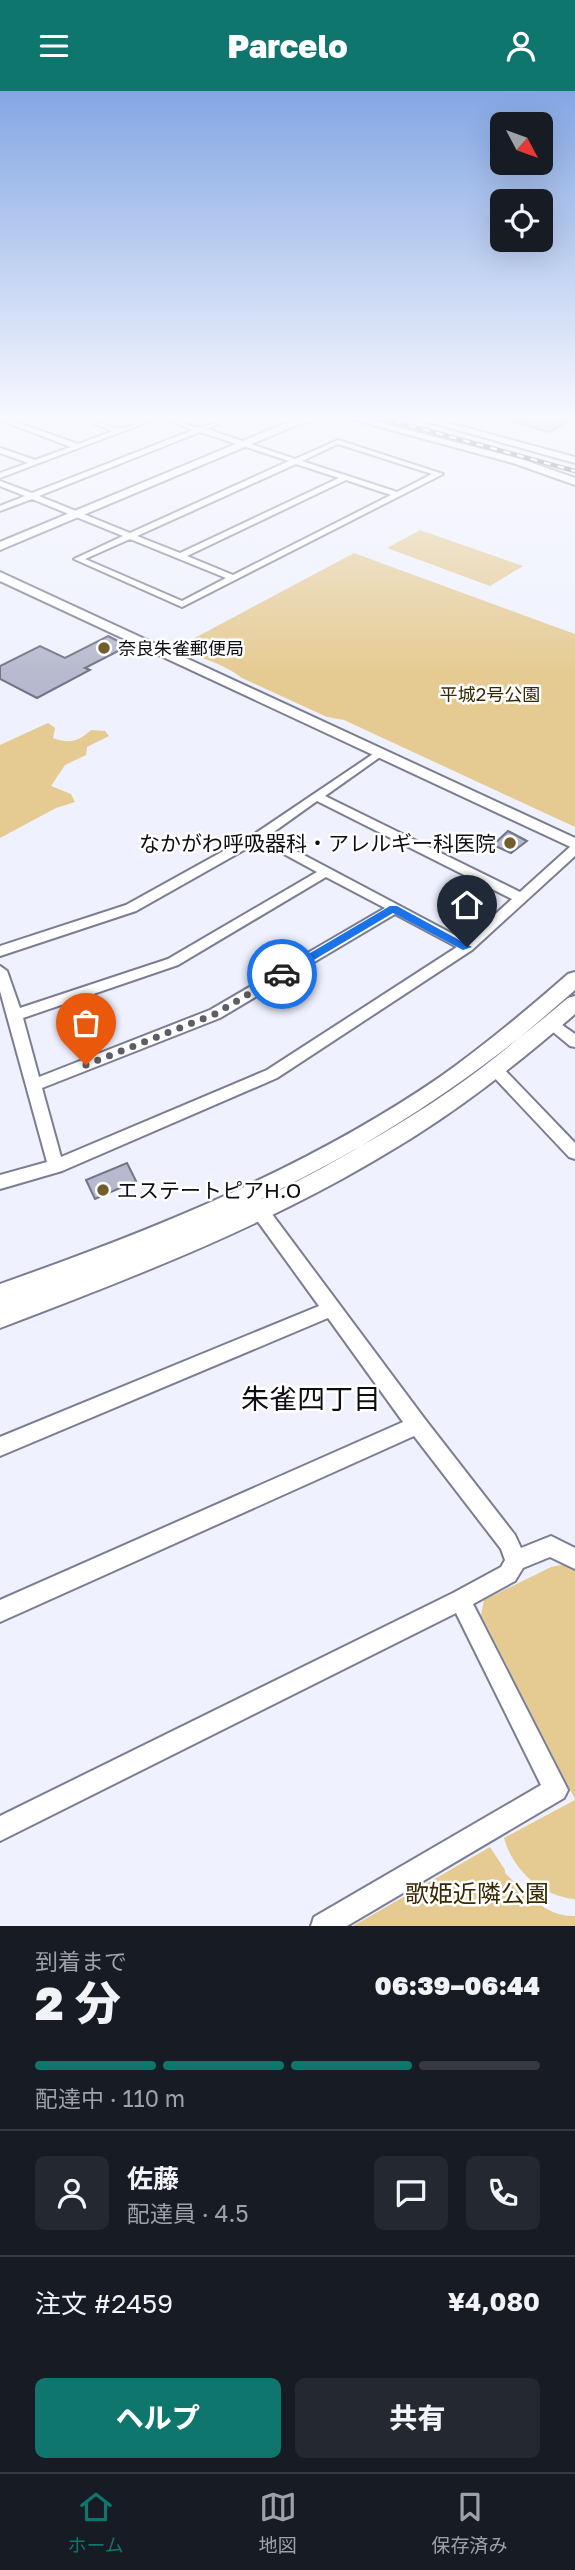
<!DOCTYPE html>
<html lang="ja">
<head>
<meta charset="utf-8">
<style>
  :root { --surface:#171b24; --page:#242831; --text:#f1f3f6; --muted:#9ea1a6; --line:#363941; --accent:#0f766e }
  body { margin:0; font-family:"Golos Text","Noto Sans JP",sans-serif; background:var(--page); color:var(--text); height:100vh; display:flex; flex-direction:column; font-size:26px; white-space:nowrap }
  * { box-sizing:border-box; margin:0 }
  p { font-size:23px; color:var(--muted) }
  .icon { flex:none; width:38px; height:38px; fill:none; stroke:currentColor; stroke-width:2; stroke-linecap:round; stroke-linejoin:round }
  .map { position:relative; height:1835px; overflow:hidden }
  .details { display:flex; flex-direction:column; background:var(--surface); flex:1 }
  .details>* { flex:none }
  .needle { width:46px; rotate:131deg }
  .buttons { position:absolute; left:490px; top:21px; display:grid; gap:14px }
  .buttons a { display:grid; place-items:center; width:63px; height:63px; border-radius:10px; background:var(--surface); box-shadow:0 7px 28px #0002; font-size:35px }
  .pin { position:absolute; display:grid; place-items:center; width:60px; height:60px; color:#fff; margin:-72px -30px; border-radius:50% 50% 50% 0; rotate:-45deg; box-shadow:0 0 7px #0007 }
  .pin .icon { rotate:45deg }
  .courier { position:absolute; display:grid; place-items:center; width:70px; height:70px; margin:-35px; border:5px solid #1a73e8; border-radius:50%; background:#fff; color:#222; box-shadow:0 2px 9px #0007 }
  .headline em { font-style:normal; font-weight:800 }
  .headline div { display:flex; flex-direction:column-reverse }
  .headline { display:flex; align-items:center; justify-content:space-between; height:119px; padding:0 35px }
  h1 { font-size:46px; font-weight:800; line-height:52px }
  .bar { display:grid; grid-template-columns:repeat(4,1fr); gap:10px 7px; align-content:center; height:84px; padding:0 35px }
  .bar i { height:9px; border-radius:5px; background:var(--line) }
  .bar .on { background:var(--accent) }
  .bar p { grid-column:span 4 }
  .line { display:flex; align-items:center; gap:18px; padding:0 35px; border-top:2px solid var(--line) }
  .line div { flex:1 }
  .round { display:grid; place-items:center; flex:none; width:74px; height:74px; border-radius:10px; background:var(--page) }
  .button { display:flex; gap:14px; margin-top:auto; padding:14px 35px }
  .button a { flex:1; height:80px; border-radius:10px; background:var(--accent); color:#fff; font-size:28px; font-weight:800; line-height:80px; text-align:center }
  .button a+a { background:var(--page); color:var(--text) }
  header { display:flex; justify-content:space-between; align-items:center; height:91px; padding:0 35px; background:var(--accent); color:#fff; font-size:32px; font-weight:800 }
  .tabs { display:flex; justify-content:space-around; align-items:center; height:98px; border-top:2px solid var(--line); background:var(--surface); font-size:19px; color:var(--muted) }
  .tabs a { display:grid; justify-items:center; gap:4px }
  .tabs .on { color:var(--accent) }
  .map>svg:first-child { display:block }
  .green { fill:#e5ca92 }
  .building { fill:#b7b9ce; stroke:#727487; stroke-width:2 }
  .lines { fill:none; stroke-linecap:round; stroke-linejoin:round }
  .minor-casing { stroke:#7b7d91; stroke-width:4 }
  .tertiary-casing { stroke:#7b7d91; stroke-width:4 }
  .minor { fill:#fff; fill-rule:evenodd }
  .tertiary { fill:#fff; fill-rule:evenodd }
  .rail-casing { stroke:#3b3b44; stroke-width:4.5 }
  .rail { stroke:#fff; stroke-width:2.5; stroke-dasharray:7; stroke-linecap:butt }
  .route { fill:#1a73e8 }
  .done { stroke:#5c5d66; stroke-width:7; stroke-dasharray:0 12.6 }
  .poi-dot { fill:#735d2c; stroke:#fff; stroke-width:2.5 }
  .labels { text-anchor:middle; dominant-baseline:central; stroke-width:5; stroke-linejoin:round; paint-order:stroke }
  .far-poi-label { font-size:18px; fill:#0d0d14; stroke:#fff; text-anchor:start }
  .far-park-label { font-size:18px; fill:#382903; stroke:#fff }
  .poi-label { font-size:21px; fill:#0d0d14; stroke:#fff; text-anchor:end }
  .near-park-label { font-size:24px; fill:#382903; stroke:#fff }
  .near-neighbourhood-label { font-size:28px; fill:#0d0d14; stroke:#fff }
</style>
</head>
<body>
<header><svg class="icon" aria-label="menu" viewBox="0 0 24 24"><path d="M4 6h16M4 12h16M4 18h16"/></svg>Parcelo<svg class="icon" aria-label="person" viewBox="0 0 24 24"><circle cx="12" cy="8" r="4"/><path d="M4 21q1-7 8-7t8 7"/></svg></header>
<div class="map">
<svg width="575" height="1835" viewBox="0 0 575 1835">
  <rect width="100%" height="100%" fill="#eff1fe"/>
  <g class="green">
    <path d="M420,439L523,475L490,495L387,457Z"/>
    <path d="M354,462L575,543V736L344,629L327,626L242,587C221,571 199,567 176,557Z"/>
    <path d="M48,632L55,637L53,647C69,653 78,651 91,639L105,640L109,645L87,656L86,664L65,674L51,695L71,703L75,711L56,717L0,747V654Z"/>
    <path d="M566,1473L575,1478V1708L481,1524L484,1509L551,1476Z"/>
    <path d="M575,1709V1808C541,1805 513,1779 504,1747Z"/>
    <path d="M490,1756L505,1779V1782C523,1800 547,1827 575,1825V1835H353Z"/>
  </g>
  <g class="building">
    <path d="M513,327H575L549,341L513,331Z"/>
    <path d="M108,545L128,555L85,577L90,579L37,607L0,588V575L40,555L65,567Z"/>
    <path d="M508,740L527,750L511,762L493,754Z"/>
    <path d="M127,1072L136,1090L95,1108L86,1089Z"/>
  </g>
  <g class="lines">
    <defs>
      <g id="minor">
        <path d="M0,327H5L78,353L113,340L80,327C94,327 106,337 119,337C132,338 145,326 158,327L0,387V382L28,372L0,362V357L35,369L71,356L0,329Z"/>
        <path d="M162,327C175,327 189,337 200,336C211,336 220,327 232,327L207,338L295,368L338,349L443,383L182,516L74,468L123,445L32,408L0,420V415L25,405L0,395V390L32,402L193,339ZM200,341L289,370L130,442L39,405ZM338,353L432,383L397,401L302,370ZM296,373L339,387L180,462L137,445ZM346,389L391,404L233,484L187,465ZM130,448L226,487L182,510L85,468Z"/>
        <path d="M379,659L383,660V664L325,705L520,801L571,755L575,754V765L472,859L277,987L62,1080L0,1098V1084L47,1071L0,900V875L7,880L20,917L168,868L317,781L260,750L136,820L0,865V855L126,814L256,742ZM317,710L512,808L466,850L268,745ZM326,786L385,817L210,919L39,986L23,927L178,874ZM395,823L457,856L267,979L61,1066L42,997L220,927Z"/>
        <path d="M552,927L575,943V956L570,955L547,936L545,932L547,928Z"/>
        <path d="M494,971L499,973L575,1052V1068L569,1066L489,981L487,977L489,973Z"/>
        <path d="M254,1105L260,1107L424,1327L515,1444L521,1457L551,1445L575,1457V1478L550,1466L523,1477L515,1490L473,1513L564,1691L568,1699L564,1707L347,1835H311L314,1826L541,1694L456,1522L0,1750V1725L453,1502L501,1476L505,1469L501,1458L414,1345L0,1531V1509L403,1331L328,1227L0,1365V1346L319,1215L248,1117L246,1112L248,1107Z"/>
      </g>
      <g id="tertiary">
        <path d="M305,327H321L297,334L0,459V451L291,330Z"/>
        <path d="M347,327H362L524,369L575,387V394L516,373Z"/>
        <path d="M415,327H430L575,366V372Z"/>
        <path d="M0,481L575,747V758L0,490Z"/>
        <path d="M575,881V899C536,933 497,967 454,997C388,1043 317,1080 245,1116C363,1061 469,991 568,907L575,905V923C517,973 458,1020 392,1059C269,1134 134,1186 0,1237V1215L53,1195L0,1215V1193C153,1139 306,1078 440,986C485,954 527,919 568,883Z"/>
      </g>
    </defs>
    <use href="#minor" class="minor-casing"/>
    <use href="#tertiary" class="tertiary-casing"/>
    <use href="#minor" class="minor"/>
    <use href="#tertiary" class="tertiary"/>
    <defs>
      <path id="rail" d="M382,327L575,380"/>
    </defs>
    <use href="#rail" class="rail-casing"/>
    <use href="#rail" class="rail"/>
  </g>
  <linearGradient id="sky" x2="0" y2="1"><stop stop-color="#83a6e3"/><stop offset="0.56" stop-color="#f8f9ff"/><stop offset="1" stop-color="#f8f9ff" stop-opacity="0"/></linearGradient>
  <rect width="575" height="584" fill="url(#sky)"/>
  <path class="route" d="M390,815H397L472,856L463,859L393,822L285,886H278V881Z"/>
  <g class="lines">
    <path class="done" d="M86,974L215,923L282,883"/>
  </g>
  <g class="poi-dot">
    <circle cx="104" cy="557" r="7"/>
    <circle cx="510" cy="752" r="7"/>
    <circle cx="103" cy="1099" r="7"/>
  </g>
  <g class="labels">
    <g class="far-poi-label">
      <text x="118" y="557">奈良朱雀郵便局</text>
    </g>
    <g class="far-park-label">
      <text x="490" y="603">平城2号公園</text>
    </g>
    <g class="poi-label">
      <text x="496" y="752">なかがわ呼吸器科・アレルギー科医院</text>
      <text x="117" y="1099" text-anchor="start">エステートピアH.O</text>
    </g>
    <g class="near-park-label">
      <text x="477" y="1801">歌姫近隣公園</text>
    </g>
    <g class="near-neighbourhood-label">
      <text x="311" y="1307">朱雀四丁目</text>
    </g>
  </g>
</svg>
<div class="buttons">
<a><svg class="needle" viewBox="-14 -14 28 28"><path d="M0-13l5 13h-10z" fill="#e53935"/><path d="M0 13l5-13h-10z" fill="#9ea1a6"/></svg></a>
<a><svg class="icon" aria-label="locate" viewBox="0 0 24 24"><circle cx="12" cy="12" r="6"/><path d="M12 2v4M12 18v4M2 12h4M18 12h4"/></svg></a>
</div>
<div class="pin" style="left:86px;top:974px;background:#ea580c"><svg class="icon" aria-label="bag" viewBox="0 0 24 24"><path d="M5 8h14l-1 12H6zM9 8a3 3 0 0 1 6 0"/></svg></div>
<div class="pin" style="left:467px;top:856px;background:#1f2937"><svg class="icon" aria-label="home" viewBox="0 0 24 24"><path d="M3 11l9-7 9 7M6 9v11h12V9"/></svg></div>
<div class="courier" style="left:282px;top:883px"><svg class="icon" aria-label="car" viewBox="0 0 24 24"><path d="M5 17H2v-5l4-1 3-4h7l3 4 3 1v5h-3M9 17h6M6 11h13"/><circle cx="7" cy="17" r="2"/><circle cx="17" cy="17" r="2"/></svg></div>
</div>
<section class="details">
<div class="headline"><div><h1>2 分</h1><p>到着まで</p></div><em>06:39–06:44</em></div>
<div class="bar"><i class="on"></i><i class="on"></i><i class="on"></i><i></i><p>配達中 · 110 m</p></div>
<div class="line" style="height:126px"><a class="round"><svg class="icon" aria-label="person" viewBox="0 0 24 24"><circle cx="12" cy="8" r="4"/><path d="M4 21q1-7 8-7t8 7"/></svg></a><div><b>佐藤</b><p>配達員 · 4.5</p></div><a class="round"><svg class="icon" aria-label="chat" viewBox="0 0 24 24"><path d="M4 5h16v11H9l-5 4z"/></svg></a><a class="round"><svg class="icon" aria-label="phone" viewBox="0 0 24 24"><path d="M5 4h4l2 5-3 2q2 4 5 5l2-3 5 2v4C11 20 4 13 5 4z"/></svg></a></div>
<div class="line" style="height:91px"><div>注文 #2459</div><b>¥4,080</b></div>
<div class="button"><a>ヘルプ</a><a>共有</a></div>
</section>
<nav class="tabs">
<a class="on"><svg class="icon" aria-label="home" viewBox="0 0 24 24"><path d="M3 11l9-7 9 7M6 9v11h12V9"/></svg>ホーム</a>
<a><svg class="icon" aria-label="map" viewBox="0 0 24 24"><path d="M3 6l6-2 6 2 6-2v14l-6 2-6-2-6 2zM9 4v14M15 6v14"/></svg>地図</a>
<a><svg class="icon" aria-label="saved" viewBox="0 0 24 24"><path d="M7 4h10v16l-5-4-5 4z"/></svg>保存済み</a>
</nav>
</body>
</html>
